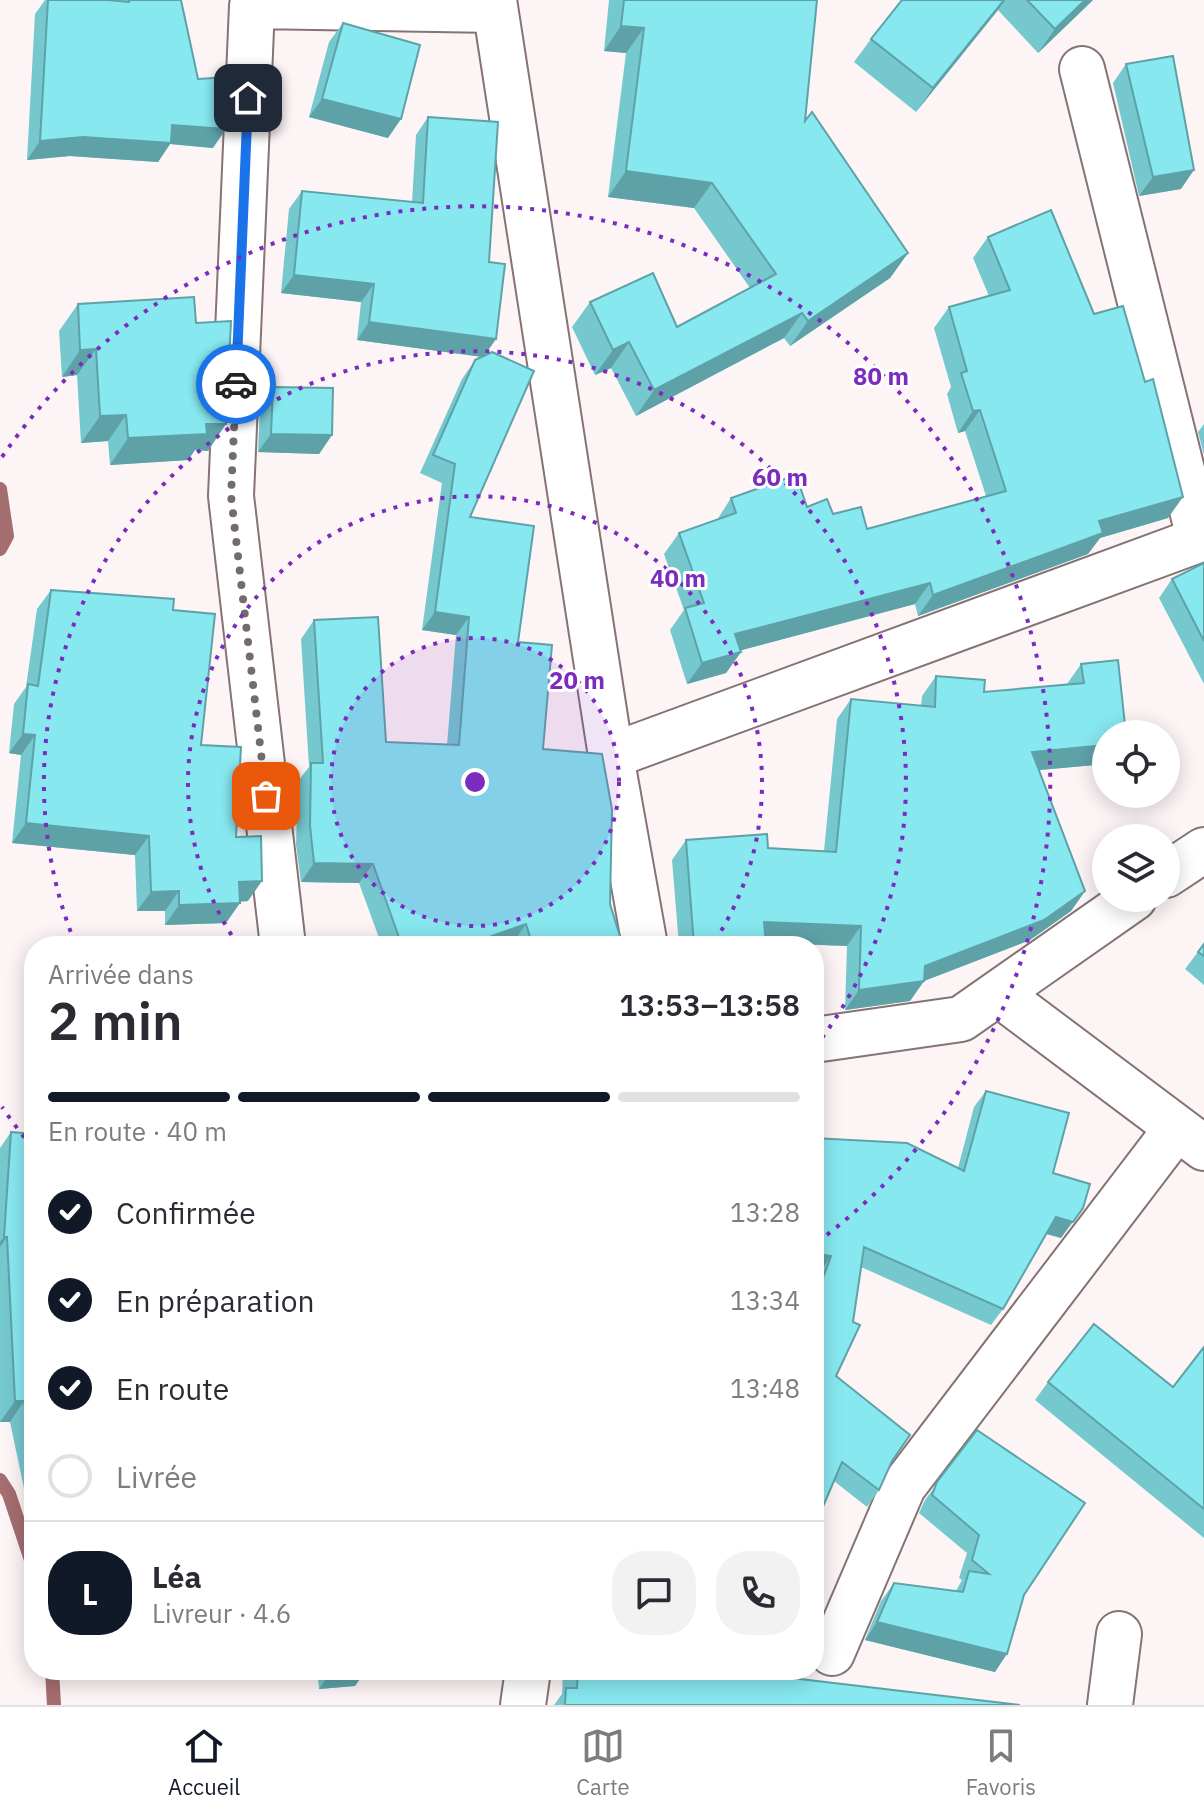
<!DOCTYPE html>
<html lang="fr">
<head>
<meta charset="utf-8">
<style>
  :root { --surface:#fff; --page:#f2f2f3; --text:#2b2b33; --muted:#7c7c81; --line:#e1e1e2; --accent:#111827 }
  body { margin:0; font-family:"IBM Plex Sans",sans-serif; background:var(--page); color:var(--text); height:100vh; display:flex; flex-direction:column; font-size:30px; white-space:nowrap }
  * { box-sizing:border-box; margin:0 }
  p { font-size:26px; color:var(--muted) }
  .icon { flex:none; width:44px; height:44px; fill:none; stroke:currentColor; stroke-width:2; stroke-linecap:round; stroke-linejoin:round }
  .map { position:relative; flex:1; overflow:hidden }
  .drawer { position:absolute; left:24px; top:936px; width:800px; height:744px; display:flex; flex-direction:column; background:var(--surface); border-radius:32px; box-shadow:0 4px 20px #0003 }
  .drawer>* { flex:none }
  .fabs { position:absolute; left:1092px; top:720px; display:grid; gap:16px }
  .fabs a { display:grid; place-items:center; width:88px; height:88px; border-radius:50%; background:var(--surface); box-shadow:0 4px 20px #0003; font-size:40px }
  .pin { position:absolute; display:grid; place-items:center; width:68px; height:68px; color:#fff; margin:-34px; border-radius:16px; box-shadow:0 4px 12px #0006 }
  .courier { position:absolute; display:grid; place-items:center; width:80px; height:80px; margin:-40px; border:6px solid #1a73e8; border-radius:50%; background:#fff; color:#222; box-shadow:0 2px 10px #0007 }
  .head em { font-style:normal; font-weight:600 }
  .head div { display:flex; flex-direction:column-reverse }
  .head { display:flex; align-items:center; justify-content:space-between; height:136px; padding:0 24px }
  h1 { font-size:52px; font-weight:600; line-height:60px }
  .bar { display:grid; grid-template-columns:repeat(4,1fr); gap:12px 8px; align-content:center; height:96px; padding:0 24px }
  .bar i { height:10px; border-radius:6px; background:var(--line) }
  .bar .selected { background:var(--accent) }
  .bar p { grid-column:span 4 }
  .line { display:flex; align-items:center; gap:20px; padding:0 24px; border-top:2px solid var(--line) }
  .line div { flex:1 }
  .round { display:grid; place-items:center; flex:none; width:84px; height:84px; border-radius:32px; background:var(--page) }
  ol { padding:0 24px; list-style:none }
  li { display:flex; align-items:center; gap:24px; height:88px }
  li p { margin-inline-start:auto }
  li .icon { padding:8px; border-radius:50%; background:var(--accent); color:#fff; stroke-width:4 }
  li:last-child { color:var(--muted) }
  li i { width:44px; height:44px; border:4px solid var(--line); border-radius:50% }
  .tab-bar { display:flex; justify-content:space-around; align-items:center; height:112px; border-top:2px solid var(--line); background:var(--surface); font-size:22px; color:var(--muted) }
  .tab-bar a { display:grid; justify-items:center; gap:4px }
  .tab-bar .selected { color:var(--accent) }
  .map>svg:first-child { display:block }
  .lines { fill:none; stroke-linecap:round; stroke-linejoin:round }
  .stream { stroke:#a46d70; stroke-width:14 }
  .street-casing { stroke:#867374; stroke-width:48 }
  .street { stroke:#fff; stroke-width:44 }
  .wall { fill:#74c8ce }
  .shaded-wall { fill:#5ea2a8 }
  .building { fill:#87e8f0; stroke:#5ea2a8; stroke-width:2 }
  .done { stroke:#746c6c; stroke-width:8; stroke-dasharray:0 14.4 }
  .route { stroke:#1a73e8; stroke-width:10 }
  .ring { fill:none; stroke:#7b2cbf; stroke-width:4; stroke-dasharray:4 8 }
  .centre { fill:#7b2cbf; stroke:#fff; stroke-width:4 }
  .ring-label { font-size:24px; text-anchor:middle; font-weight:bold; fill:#7b2cbf; stroke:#fff; stroke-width:6; stroke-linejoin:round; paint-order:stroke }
</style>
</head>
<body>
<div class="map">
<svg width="1204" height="1705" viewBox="0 0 1204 1705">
  <rect width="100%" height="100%" fill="#fdf5f5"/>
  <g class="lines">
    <g class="stream">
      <path d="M0,489L7,536L0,549"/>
      <path d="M0,1480L9,1494L34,1569"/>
      <path d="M52,1670L54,1705"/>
    </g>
    <defs>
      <g id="street">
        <path d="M494,0L611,756L645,946"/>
        <path d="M1082,69L1199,538"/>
        <path d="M611,756L1204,538"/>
        <path d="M1166,875L1204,850"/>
        <path d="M283,946L231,496L252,6L495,10"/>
        <path d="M1000,995L1204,1148"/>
        <path d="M814,1040L961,1019L1134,898"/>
        <path d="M832,1653L903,1487L1176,1129"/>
        <path d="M523,1705L528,1670"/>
        <path d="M1110,1705L1119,1634"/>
      </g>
    </defs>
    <use href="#street" class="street-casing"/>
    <use href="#street" class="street"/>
  </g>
  <g class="wall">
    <path d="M45,0H181L213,148L170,144L158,162L70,156L27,160L35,14Z"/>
    <path d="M609,0H817L805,121L908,253L890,278L790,346L784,338L636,416L611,368L595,375L572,327L590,302L677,327L750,288L694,208L608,197L626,53L604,51Z"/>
    <path d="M902,0H1093L1038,53L998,10L916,112L854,62L871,39Z"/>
    <path d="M343,23L388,138L309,117L329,42Z"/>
    <path d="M1126,64L1181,189L1139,196L1113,83Z"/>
    <path d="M428,117L489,262L496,339L484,356L470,517L518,642L543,749L610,904L623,946H514L513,943L504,946H382L359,883L301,882L296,845L298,781L309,767L301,639L314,620L386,742L447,745L456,635L422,630L442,483L420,473L462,379L475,360L482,357L357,340L361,302L281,293L289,209L302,191L412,202L416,135Z"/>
    <path d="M988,237L1168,518L1100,538L1088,554L918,616L915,604L740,650L741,652L726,673L687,684L670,630L684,610L664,554L679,533L717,520L731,498L807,507L833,514L867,529L986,496L965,431L958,433L947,394L951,387L934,328L949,307L989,296L973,258Z"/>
    <path d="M78,304L208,451L195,450L188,460L110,465L108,441L81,443L77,375L62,377L59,331Z"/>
    <path d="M273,387L332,435L319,454L258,452L260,406Z"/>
    <path d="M1204,424V455L1198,432Z"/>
    <path d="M1204,563V684L1159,598L1172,579Z"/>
    <path d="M51,590L173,610L201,745L236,837L248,901L240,902L226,923L165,925V911H137L135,855L12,843L21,755L9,753L14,704L26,687L37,609Z"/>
    <path d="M1081,664L1106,734V764L1039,770L1085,891L1071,911L1030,940L924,981L910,1001L845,1010L847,946L765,943L766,946H679L672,860L686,840L768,848L824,851L837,719L851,699L921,706L922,696L936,676L984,692L1067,684Z"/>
    <path d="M1204,944V985L1185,969Z"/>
    <path d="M986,1091L1053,1173L1061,1238L1046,1234L1003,1309L991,1325L861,1267L836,1376L891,1462L879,1490L867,1507L834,1481L814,1526V1288L820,1272L814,1138L958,1168L974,1107Z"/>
    <path d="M11,1132L34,1134V1530L33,1531L10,1422H0V1148Z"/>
    <path d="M1204,1347V1538L1035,1400L1048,1382L1173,1387Z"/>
    <path d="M977,1430L1024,1595L995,1672L865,1640L881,1601L894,1583L956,1591L962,1580L959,1578L967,1553L919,1513L925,1500Z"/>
    <path d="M317,1670H366L355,1686L319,1689Z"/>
    <path d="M563,1670H775V1676L1020,1705H554L562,1694Z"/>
  </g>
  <g class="shaded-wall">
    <path d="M1004,0H1005L998,10L916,112L933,88Z"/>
    <path d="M1085,0H1093L1038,53L1055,29Z"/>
    <path d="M621,26L644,28L626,53L604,51Z"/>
    <path d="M322,99L401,119L388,138L309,117Z"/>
    <path d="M172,125L226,129L213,148L170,144L158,162L70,156L27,160L40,141Z"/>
    <path d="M1194,170L1181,189L1139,196L1153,177Z"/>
    <path d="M626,171L712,183L694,208L608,197Z"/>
    <path d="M908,253L890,278L790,346L808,321Z"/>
    <path d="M294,275L374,284L361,302L281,293Z"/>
    <path d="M802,313L784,338L636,416L654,390Z"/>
    <path d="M369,322L496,339L483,357L357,340Z"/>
    <path d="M629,342L611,368L595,375L613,350Z"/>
    <path d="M96,349L77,375L62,377L80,350Z"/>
    <path d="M980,410L965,431L958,433L973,411Z"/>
    <path d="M126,415L108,441L81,443L100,416Z"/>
    <path d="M206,424H226L208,451L195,450L188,460L110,465L128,438Z"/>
    <path d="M271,434L332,435L319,454L258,452Z"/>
    <path d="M1183,497L1168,518L1100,538L1088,554L918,616L933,595L1099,521Z"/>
    <path d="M930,583L915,604L720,656L735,634Z"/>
    <path d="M435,612L469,617L456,635L422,630Z"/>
    <path d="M741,652L726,673L687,684L702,663Z"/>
    <path d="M23,734L35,735L21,755L9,753Z"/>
    <path d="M1106,745V764L1018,772L1032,752Z"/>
    <path d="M26,823L149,836L135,855L12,843Z"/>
    <path d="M314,863L373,864L359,883L301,882Z"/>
    <path d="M262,881L248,901L225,902L239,882Z"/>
    <path d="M179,891L165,911H137L151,892Z"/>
    <path d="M1085,891L1071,911L1030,940L924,981L910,1001L845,1010L859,990L925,966Z"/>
    <path d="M240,903L226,923L165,925L179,905Z"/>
    <path d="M764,922L861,926L847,946L750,942Z"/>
    <path d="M526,924L513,943L504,946H464Z"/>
    <path d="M1083,1208L1061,1238L1044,1233L1056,1217Z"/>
    <path d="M4,1237H7L0,1247V1242Z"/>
    <path d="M814,1253L831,1256L820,1272L814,1271Z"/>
    <path d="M15,1401H24L10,1422H0Z"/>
    <path d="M877,1622L1007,1654L995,1672L865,1640Z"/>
    <path d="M332,1670H366L355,1686L319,1689Z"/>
  </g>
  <g class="building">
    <path d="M48,0H107L129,2V0H181L198,79L229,77L226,129L172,125L171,143L83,137L40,141Z"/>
    <path d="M624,0H817L805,121L812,112L908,253L808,321L802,313L654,390L629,342L613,350L590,302L653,273L677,327L776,274L712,183L626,171L644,28L621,26Z"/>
    <path d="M902,0H1004L933,88L871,39Z"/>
    <path d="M1027,0H1085L1055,29Z"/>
    <path d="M343,23L420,45L401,119L322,99Z"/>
    <path d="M1173,56L1194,170L1153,177L1126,64Z"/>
    <path d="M428,117L498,122L489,262L505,264L496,339L369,322L374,284L294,275L302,191L423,203Z"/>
    <path d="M1051,210L1094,314L1123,306L1145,382L1153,379L1183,497L1099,521L1103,533L933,595L930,583L735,634L741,652L702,663L685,608L704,603L679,533L736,513L731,498L796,475L807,507L827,499L833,514L861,507L867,529L1006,491L980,410L973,411L961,373L967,371L949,307L1010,290L988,237Z"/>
    <path d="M194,297L196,323L231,321L226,424H206L207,434L128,438L126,415L100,416L96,349L80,350L78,304Z"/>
    <path d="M492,352L534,371L470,517L534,526L518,642L552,645L543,749L602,754L612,809L610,904L623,946H533L526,924L464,946H402L373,864L314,863L310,826L311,763H323L314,620L378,617L386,742L459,745L469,617L435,612L455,464L433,455L475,360Z"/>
    <path d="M273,387L333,388L332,435L271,434Z"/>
    <path d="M1204,563V641L1172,579Z"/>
    <path d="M51,590L174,599L173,610L215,614L201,745L241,747L236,837L261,836L262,881L239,882L240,903L179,905V891L151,892L149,836L26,823L35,735L23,734L28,684L38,686Z"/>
    <path d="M1118,660L1126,734H1106V745L1032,752L1085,891L1044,920L925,966L924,981L859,990L861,926L764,922L766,946H694L686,840L767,834L768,848L836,852L851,699L935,707L936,676L985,680L984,692L1084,683L1081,664Z"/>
    <path d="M1204,944V956L1198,952Z"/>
    <path d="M986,1091L1069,1113L1053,1173L1090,1184L1083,1208L1073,1222L1056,1217L1003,1309L864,1247L853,1322L860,1325L836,1376L910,1435L892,1461L879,1490L842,1462L816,1523L814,1522V1302L831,1256L814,1253V1138L907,1143L964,1171Z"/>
    <path d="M11,1132L34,1134V1448L24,1401H15L7,1237H4Z"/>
    <path d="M1094,1324L1173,1387L1204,1347V1509L1048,1382Z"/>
    <path d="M977,1430L1085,1503L1024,1595L1007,1654L877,1622L894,1583L963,1592L969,1571L989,1574L972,1560L979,1535L932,1495L937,1482Z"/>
    <path d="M578,1670H775V1676L1020,1705H565L566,1688H577Z"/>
  </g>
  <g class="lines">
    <path class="done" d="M236,384L231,496L266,796"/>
    <path class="route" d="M236,384L248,98"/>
  </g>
  <circle cx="475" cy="782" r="144" fill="#7b2cbf" fill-opacity=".12"/>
  <g class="ring">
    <circle cx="475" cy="782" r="144"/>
    <path d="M238 945A287 287 0 1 1 712 945"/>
    <path d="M75 943A431 431 0 1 1 815 1047"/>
    <path d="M32 1147A574 574 0 0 1 2 1107M2 457A574 574 0 1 1 816 1243"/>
  </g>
  <circle cx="475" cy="782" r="12" class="centre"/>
  <g class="ring-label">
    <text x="881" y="385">80 m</text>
    <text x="780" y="486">60 m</text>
    <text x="678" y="587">40 m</text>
    <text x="577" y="689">20 m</text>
  </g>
</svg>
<div class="fabs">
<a><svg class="icon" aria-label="locate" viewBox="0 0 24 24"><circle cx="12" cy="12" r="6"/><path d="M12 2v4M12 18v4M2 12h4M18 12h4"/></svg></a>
<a><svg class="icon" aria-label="layers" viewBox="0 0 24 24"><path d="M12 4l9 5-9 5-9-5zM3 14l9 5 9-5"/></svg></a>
</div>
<div class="pin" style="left:266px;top:796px;background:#ea580c"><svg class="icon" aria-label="bag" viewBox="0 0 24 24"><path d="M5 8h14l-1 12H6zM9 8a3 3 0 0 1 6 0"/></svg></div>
<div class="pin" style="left:248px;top:98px;background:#1f2937"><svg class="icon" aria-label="home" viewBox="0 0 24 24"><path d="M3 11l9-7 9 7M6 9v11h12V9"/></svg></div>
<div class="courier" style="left:236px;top:384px"><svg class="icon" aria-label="car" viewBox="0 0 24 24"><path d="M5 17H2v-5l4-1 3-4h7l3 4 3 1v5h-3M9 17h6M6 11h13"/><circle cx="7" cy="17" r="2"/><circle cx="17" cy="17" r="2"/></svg></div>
<section class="drawer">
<div class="head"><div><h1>2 min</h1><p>Arrivée dans</p></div><em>13:53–13:58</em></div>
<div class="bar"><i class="selected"></i><i class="selected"></i><i class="selected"></i><i></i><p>En route · 40 m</p></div>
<ol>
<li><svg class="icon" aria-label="check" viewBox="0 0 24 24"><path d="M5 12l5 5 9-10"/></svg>Confirmée<p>13:28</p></li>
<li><svg class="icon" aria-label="check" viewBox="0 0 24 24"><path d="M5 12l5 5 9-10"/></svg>En préparation<p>13:34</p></li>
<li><svg class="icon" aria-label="check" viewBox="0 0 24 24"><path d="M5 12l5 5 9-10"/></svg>En route<p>13:48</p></li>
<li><i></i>Livrée</li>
</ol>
<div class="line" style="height:144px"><b class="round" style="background:var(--accent);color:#fff">L</b><div><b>Léa</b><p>Livreur · 4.6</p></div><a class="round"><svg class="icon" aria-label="chat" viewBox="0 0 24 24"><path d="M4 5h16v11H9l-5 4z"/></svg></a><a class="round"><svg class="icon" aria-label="phone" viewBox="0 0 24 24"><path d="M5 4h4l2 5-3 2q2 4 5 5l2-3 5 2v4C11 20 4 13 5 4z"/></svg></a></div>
</section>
</div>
<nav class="tab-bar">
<a class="selected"><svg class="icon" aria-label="home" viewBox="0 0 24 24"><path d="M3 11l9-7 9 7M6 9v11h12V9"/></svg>Accueil</a>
<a><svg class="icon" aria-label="map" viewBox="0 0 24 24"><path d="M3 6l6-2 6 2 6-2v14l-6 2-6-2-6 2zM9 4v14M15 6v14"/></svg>Carte</a>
<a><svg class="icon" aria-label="saved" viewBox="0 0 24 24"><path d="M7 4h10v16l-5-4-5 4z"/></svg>Favoris</a>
</nav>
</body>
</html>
